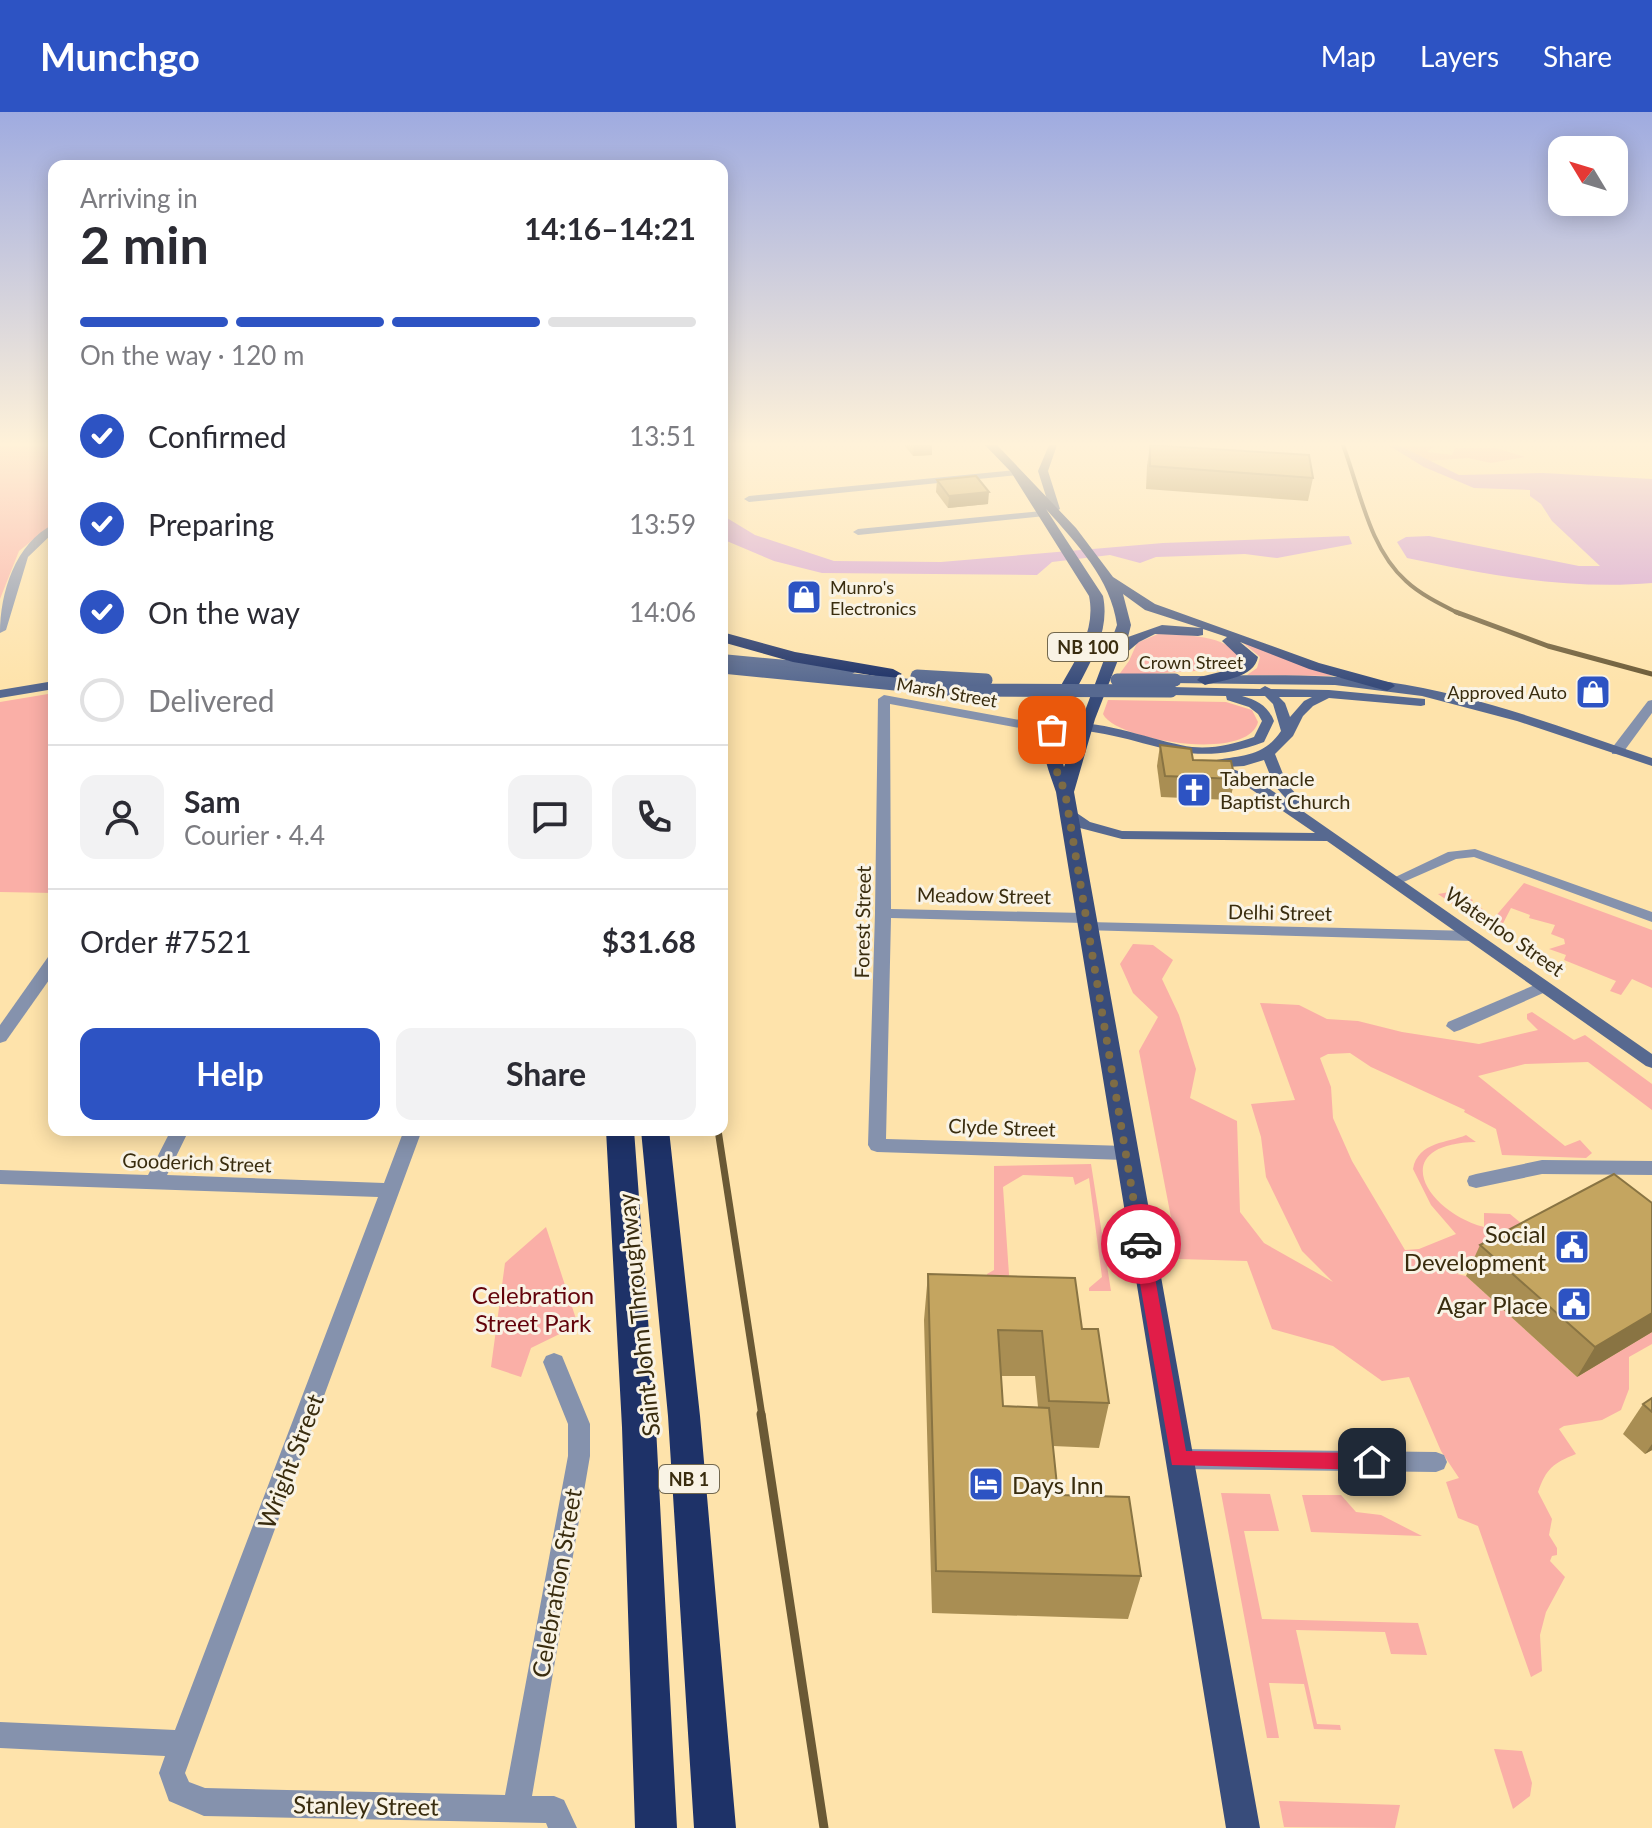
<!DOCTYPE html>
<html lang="en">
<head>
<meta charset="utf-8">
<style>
  :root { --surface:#fff; --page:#f2f2f3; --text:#2b2b33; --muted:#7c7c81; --line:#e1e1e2; --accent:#2d53c3 }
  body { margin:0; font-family:Lato,sans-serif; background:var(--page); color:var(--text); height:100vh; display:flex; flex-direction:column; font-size:30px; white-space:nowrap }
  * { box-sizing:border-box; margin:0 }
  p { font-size:26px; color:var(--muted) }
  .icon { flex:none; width:44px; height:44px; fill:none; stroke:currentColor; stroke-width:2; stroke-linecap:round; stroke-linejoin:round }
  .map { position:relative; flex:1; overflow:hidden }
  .panel { position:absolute; left:48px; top:48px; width:680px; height:976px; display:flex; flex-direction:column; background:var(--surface); border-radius:16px; box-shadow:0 4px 20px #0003 }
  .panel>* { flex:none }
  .needle { width:52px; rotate:308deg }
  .fabs { position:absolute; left:1548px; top:24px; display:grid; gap:16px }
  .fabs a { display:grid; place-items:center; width:80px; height:80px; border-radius:16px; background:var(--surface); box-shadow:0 4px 20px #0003; font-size:40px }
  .pin { position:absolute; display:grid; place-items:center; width:68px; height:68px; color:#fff; margin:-34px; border-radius:16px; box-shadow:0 4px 12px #0006 }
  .courier { position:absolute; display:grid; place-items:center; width:80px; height:80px; margin:-40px; border:6px solid #e11d48; border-radius:50%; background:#fff; color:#222; box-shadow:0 2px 10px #0007 }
  .overview em { font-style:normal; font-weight:700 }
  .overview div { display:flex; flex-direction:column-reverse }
  .overview { display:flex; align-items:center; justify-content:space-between; height:136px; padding:0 32px }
  h1 { font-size:52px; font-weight:700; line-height:60px }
  .bar { display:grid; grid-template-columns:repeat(4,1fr); gap:12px 8px; align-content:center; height:96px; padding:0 32px }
  .bar i { height:10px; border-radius:6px; background:var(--line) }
  .bar .active { background:var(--accent) }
  .bar p { grid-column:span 4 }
  .line { display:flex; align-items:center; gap:20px; padding:0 32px; border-top:2px solid var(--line) }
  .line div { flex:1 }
  .round { display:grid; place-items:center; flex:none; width:84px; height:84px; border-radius:16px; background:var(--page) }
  ol { padding:0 32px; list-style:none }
  li { display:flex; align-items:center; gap:24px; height:88px }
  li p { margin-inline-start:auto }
  li .icon { padding:8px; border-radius:50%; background:var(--accent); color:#fff; stroke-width:4 }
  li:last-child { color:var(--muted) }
  li i { width:44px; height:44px; border:4px solid var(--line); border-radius:50% }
  .primary-button { display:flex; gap:16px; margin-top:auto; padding:16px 32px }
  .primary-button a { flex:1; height:92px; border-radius:16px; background:var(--accent); color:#fff; font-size:32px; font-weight:700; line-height:92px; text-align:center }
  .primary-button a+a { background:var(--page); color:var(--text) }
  header { display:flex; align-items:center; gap:48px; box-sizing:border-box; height:112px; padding:0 40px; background:var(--accent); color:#fff }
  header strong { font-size:38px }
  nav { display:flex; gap:44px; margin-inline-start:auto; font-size:28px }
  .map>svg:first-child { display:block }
  .green { fill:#faafa7 }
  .water { fill:#d29ed4 }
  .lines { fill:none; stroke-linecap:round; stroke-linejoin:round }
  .street { fill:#8592ad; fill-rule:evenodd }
  .secondary { fill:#576990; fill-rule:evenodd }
  .primary { fill:#384c7b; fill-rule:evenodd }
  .highway { fill:#1e3268; fill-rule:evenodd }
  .rail-far3 { stroke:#6a5935; stroke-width:4 }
  .rail-far2 { stroke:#6a5935; stroke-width:5 }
  .rail-far1 { stroke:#6a5935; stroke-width:7 }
  .rail { stroke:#6a5935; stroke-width:9 }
  .secondary-bridge { stroke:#576990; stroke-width:13 }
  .wall { fill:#a98e53; fill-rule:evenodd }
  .shaded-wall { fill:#897443 }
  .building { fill:#c4a560; stroke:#897443; stroke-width:2 }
  .route { fill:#e11d48 }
  .done { stroke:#7e6c45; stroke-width:8; stroke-dasharray:0 14.4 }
  .labels { text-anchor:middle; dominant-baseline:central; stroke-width:6; stroke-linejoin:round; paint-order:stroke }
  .far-poi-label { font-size:18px; fill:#392c0e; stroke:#f9f3e5; text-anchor:start }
  .shield { fill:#f9f3e5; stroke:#73684e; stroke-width:2 }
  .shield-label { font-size:18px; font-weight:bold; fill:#392c0e }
  .far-street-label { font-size:18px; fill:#392c0e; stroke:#f9f3e5 }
  .poi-label { font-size:20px; fill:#392c0e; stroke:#f9f3e5; text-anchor:start }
  .street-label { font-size:20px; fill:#392c0e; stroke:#f9f3e5 }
  .near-poi-label { font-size:24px; fill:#392c0e; stroke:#f9f3e5; text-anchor:end }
  .near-park-label { font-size:24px; fill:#63030b; stroke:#f9f3e5 }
  .near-street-label { font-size:24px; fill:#392c0e; stroke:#f9f3e5 }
</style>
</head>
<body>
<header>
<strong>Munchgo</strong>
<nav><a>Map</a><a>Layers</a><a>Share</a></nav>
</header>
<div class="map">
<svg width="1652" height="1716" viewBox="0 0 1652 1716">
  <rect width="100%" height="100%" fill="#fee3ab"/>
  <g class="green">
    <path d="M0,333H54V411L19,439L0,487Z"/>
    <path d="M1398,333H1436L1427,340L1452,343L1455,336H1496L1525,345L1491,351L1468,346L1426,349Z"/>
    <path d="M1158,522C1183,523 1228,522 1241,547L1225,557L1118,564L1129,549L1137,531Z"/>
    <path d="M1242,530L1330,563L1333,564L1247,563L1257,556L1260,545Z"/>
    <path d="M54,581V781L0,780V590Z"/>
    <path d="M1108,588L1226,590L1252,598L1258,610C1248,651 1115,628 1103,602Z"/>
    <path d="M1524,771L1652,818V876L1632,867L1621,883L1610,879L1616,869L1564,848L1566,843L1549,837L1565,832L1564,827L1551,822L1555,813L1529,806L1530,803L1511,796L1497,823L1438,782C1453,778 1459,782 1473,788L1470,792L1483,797L1480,801L1494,806Z"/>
    <path d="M1133,832L1153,833L1173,848L1162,867L1179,903L1196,957L1190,986L1237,1009L1240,1100L1264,1131L1333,1170L1302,1139L1266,1065L1261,1025L1251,992L1295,988L1260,891L1299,893L1327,907L1358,909L1402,920L1479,932L1538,918L1527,907V902L1532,900L1574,928L1585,923L1652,972V998L1588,950L1525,952L1478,964L1565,1034L1580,1028L1592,1041L1586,1046L1502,1043L1496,1017L1464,1000L1465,998L1371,955L1350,941L1328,942L1320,946L1331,975L1333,1006L1352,1049L1405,1138L1419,1137L1456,1122L1431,1093L1413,1057C1418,1029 1449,1031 1466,1023L1476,1030C1386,1032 1425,1099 1484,1115V1101L1510,1102L1533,1121L1457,1162L1466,1164L1577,1265L1652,1220V1232L1629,1245V1277L1621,1298L1602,1308L1564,1314L1559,1317L1576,1342C1553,1351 1546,1357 1538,1380L1552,1407L1549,1423L1557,1436V1443L1552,1444L1550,1449L1565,1465L1546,1500L1540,1523L1542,1559L1531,1565L1478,1414L1458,1406L1446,1370L1459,1366L1441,1339L1409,1265L1382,1269L1333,1234L1272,1217L1247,1149L1179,1147L1139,939L1158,905L1133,881L1120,852Z"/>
    <path d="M1091,1052L1111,1179H1089V1176L1102,1165L1089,1066L1075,1073L1073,1065L1023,1063L1003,1075L1010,1177H988L987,1162L994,1158V1054Z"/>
    <path d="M546,1115L578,1213L531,1236L521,1265L491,1255L505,1151Z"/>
    <path d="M1221,1381L1270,1382L1279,1419H1244L1262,1507L1418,1511L1427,1543L1391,1542L1385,1520L1296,1518L1317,1612L1340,1613L1341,1618L1314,1617L1304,1572L1269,1571L1279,1626H1267Z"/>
    <path d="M1302,1383H1341L1356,1400L1381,1403L1422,1424L1311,1420Z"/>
    <path d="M1494,1637L1522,1639L1532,1671L1530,1684L1513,1697Z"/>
    <path d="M1279,1689L1400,1693L1395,1716L1284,1715Z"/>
  </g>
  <g class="water">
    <path d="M1388,333H1398L1459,363L1543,361L1652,367V471C1570,478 1487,463 1407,446L1397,430L1406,425L1429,424L1579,454H1600L1552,409L1541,392L1530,384V378L1474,376L1424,355Z"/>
    <path d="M722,403L755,423L834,449L941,450L1163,431L1349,424L1352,432L1277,446L1245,442L1156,445L1140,451L1110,443L1052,450L1037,463L822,461L774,449L722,427Z"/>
  </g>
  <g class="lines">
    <g class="street">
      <path d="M1016,358L1019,359V363L749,390L744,387L749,384Z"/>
      <path d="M1042,399L1045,400V404L858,423L853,420L858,417Z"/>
      <path d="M54,412V420L28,445L6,518L0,521C0,481 15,431 54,412Z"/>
      <path d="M884,583L1052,614L1058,618L1052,622L890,592L891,797L1084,801L1092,806L1084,811L891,806L886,1027L1126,1034L1133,1036L1135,1041L1133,1046L1126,1048L877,1040L871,1038L868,1033L875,801L878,587Z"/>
      <path d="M1652,588V601L1622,642H1612V636L1648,589Z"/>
      <path d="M1475,737L1652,800V810L1474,745L1456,747L1399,772L1394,773L1387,769L1448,740Z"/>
      <path d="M1087,810L1473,819L1481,824L1473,829L1082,818L1079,815L1082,812Z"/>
      <path d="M54,844V861L6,929L0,931V913L48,845Z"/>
      <path d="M1544,869L1552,874L1550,878L1460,918L1454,920L1446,914L1448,910Z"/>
      <path d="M171,1018H189L167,1063L384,1071L404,1018H422L185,1661L189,1670L205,1676L505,1683L568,1344V1312L543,1250L546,1244L554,1241L562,1244L590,1312V1344L532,1684H554L564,1688L577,1716H548L546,1711L204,1704L169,1689L159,1661L165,1644L0,1636V1610L175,1618L378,1085L0,1072V1058L148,1063Z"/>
      <path d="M1542,1048L1652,1049V1063L1542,1062L1476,1076L1469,1074L1467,1069L1469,1064L1476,1062Z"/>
      <path d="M1178,1337L1436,1340L1444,1343L1447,1350L1444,1357L1436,1360L1178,1357L1170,1354L1167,1347L1170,1340Z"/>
    </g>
    <g class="secondary">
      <path d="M1049,333H1057L1048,359L1060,397L1055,400L1050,397L1038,359Z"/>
      <path d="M722,542L852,554L858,558L852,562L722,550Z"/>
      <path d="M1175,564C1246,564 1318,560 1388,570C1479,583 1566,617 1652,646V654L1517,609L1422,584L1335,573L1171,571L1169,568Z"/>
      <path d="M54,569V577L0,586V578Z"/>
      <path d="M1265,574L1271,577L1329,578L1425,587V593L1421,594L1329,586L1313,594L1303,604L1293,624L1275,642L1287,672L1309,696L1304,700L1652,942V956L1646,954L1327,729L1122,727L1080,716L1061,699L1068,695L1090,710L1122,719L1315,721L1239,669L1207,655L1212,649C1241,643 1263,646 1281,619L1273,592L1265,584H1242C1257,588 1268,594 1274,609L1264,630C1190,658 1158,629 1087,619C1074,618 1056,625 1046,618C1076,596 1156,631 1192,635C1215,637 1233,632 1254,625L1262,609L1258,602L1249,595L1227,588L1226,584L1171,583L1165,579L1171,575L1260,577ZM1279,585H1312L1304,589L1290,605L1285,591ZM1264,648L1274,673L1289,690L1249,663L1227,655L1244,654Z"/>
    </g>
    <path class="primary" d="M985,333H997L1076,416L1113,465L1155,492L1319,551L1392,571L1395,574L1387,579L1309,557L1240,530L1258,545C1254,566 1223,568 1205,573L1197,568L1200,565L1232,557L1243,549L1222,529L1227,525L1203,517V523L1198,524L1155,522L1139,530L1118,548L1095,607L1074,680L1260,1716H1226L1056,680C1050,662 1042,644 1043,625C1046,574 1100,538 1089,484L1011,360ZM1046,397C1076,431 1111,467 1117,513L1064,655C1044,590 1116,547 1103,484ZM1123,482L1145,498L1201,516L1162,513L1128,525L1131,513Z"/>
    <g class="highway">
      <path d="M722,520L795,540L893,557L902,562L893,567L793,550L722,530Z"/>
      <path d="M606,1018H634L656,1315L677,1716H635L622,1315Z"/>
      <path d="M641,1018H669L700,1304L736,1716H694L668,1304Z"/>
    </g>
    <path class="rail-far3" d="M1343,333C1360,378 1369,436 1406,469C1421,483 1442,493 1460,502"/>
    <path class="rail-far2" d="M1456,500L1548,534L1652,562"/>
    <path class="rail-far1" d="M718,1018L762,1304"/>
    <path class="rail" d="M761,1302L824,1716"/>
    <g class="secondary-bridge">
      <path d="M722,555L956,578L1171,579"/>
      <path d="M917,564L986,568"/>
      <path d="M1117,568H1175"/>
    </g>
  </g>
  <g class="wall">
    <path d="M904,333H932V343L913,344Z"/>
    <path d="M1150,333L1313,366L1308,389L1146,377L1147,354Z"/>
    <path d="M937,368L988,392L948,396L936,380Z"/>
    <path d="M1160,633L1235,667L1230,688L1161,685L1157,654Z"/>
    <path d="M1652,1091V1220L1577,1265L1466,1164L1480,1133Z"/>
    <path d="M928,1162L1082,1217L1109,1291L1099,1336L1053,1334L1058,1383L1141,1464L1128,1507L932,1501L924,1208ZM1001,1264H1035L1038,1295L1003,1294Z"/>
    <path d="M1652,1286V1338L1645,1342L1623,1322L1643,1292Z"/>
  </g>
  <g class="shaded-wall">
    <path d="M914,333H932V343L913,344Z"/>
    <path d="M989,380L988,392L948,396L949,384Z"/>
    <path d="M1652,1201V1220L1577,1265L1595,1235Z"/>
    <path d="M1652,1332V1338L1645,1342Z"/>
  </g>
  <g class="building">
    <path d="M1150,333L1309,343L1313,366L1150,354Z"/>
    <path d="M976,364L989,380L949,384L937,368Z"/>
    <path d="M1160,633L1191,637L1193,648L1231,649L1235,667L1165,664Z"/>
    <path d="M1614,1062L1652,1091V1201L1595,1235L1480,1133Z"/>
    <path d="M928,1162L1075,1166L1082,1217H1098L1109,1291L1049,1289L1042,1219L998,1218L1003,1294L1049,1296L1058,1383L1129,1385L1141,1464L936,1459Z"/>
    <path d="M1652,1286V1300L1643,1292Z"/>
  </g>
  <linearGradient id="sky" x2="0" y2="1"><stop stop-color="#9fabe0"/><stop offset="0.58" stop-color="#fff2d9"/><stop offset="1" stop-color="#fff2d9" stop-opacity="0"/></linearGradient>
  <rect width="1652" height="573" fill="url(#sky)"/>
  <path class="route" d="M1141,1126L1149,1132L1186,1339L1372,1341L1379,1344L1381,1350L1379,1355L1372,1358L1172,1353L1133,1132Z"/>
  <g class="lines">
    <path class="done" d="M1052,618V647L1065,680L1141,1132"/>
  </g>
  <defs>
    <symbol id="shop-square" viewBox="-11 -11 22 22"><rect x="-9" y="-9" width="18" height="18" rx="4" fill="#2d53c3" stroke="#f9f3e5"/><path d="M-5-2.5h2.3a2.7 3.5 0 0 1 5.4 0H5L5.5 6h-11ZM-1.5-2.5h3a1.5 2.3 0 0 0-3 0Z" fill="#fff"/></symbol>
    <symbol id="church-square" viewBox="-11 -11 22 22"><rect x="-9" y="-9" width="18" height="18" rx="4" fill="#2d53c3" stroke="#f9f3e5"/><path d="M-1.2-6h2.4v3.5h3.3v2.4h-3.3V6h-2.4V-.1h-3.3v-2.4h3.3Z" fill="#fff"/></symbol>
    <symbol id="civic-square" viewBox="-11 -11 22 22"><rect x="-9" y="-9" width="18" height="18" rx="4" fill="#2d53c3" stroke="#f9f3e5"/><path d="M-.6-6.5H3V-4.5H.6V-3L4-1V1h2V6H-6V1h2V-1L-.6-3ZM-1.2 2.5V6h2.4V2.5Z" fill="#fff"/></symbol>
    <symbol id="hotel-square" viewBox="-11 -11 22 22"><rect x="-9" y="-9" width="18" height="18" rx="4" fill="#2d53c3" stroke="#f9f3e5"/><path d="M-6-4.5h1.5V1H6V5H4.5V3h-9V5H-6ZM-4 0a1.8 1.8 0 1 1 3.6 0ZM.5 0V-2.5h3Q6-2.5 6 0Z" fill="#fff"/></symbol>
  </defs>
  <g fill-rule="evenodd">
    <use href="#shop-square" x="784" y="465" width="40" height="40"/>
    <use href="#shop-square" x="1573" y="560" width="40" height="40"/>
    <use href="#church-square" x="1174" y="658" width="40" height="40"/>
    <use href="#civic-square" x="1552" y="1115" width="40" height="40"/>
    <use href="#civic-square" x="1554" y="1172" width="40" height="40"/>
    <use href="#hotel-square" x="966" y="1352" width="40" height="40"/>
  </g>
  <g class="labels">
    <g class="far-poi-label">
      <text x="830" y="475">Munro's<tspan x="830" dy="21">Electronics</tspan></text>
      <text x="1567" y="580" text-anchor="end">Approved Auto</text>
    </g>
    <g class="shield">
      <rect x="1048" y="521" width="80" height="28" rx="6"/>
      <rect x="659" y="1353" width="60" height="28" rx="6"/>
    </g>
    <g class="shield-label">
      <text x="1088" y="535">NB 100</text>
      <text x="689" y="1367">NB 1</text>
    </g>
    <g class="far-street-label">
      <text x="1191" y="550">Crown Street</text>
      <text transform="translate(947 580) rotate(10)">Marsh Street</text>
    </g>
    <g class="poi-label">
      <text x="1220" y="666">Tabernacle<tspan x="1220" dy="23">Baptist Church</tspan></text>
    </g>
    <g class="street-label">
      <text transform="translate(984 783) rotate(1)">Meadow Street</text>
      <text transform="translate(1280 800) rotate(1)">Delhi Street</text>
      <text transform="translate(862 810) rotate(-89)">Forest Street</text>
      <text transform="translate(1505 819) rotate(35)">Waterloo Street</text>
      <text transform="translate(1002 1015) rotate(2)">Clyde Street</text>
      <text transform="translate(197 1050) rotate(2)">Gooderich Street</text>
    </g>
    <g class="near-poi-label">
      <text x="1546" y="1121">Social<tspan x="1546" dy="28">Development</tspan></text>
      <text x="1548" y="1192">Agar Place</text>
      <text x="1012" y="1372" text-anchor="start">Days Inn</text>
    </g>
    <g class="near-park-label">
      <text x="533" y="1182">Celebration<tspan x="533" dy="28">Street Park</tspan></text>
    </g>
    <g class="near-street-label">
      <text transform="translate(638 1203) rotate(-96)">Saint John Throughway</text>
      <text transform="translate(290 1349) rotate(-69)">Wright Street</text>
      <text transform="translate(556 1471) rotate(-80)">Celebration Street</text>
      <text transform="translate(366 1693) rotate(1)">Stanley Street</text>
    </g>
  </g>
</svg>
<div class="fabs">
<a><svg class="needle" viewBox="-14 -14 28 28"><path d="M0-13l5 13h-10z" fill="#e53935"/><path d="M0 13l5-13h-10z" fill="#7c7c81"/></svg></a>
</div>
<div class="pin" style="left:1052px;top:618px;background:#ea580c"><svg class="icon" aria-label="bag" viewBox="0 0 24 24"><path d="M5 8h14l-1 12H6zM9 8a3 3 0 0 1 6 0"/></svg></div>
<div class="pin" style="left:1372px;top:1350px;background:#1f2937"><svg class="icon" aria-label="home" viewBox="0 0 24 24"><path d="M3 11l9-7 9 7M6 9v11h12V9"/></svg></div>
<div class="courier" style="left:1141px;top:1132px"><svg class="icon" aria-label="car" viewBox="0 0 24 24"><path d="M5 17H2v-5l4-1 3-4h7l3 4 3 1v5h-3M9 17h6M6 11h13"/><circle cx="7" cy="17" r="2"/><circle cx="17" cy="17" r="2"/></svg></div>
<section class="panel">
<div class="overview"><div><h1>2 min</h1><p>Arriving in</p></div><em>14:16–14:21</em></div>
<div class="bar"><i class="active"></i><i class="active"></i><i class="active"></i><i></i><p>On the way · 120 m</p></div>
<ol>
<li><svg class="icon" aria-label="check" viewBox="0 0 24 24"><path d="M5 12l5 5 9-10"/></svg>Confirmed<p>13:51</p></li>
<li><svg class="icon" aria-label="check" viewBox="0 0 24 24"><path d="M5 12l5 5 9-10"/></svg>Preparing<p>13:59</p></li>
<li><svg class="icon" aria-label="check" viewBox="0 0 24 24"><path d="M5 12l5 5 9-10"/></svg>On the way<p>14:06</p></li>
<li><i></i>Delivered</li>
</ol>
<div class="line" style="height:144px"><a class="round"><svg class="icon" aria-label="person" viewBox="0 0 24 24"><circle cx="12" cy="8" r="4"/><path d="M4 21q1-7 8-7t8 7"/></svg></a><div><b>Sam</b><p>Courier · 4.4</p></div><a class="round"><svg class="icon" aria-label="chat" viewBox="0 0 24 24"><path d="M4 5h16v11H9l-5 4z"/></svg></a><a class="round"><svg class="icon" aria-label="phone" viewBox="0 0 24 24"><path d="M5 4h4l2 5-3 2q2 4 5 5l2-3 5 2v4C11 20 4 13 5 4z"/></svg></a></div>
<div class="line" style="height:104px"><div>Order #7521</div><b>$31.68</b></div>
<div class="primary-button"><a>Help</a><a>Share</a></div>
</section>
</div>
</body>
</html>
